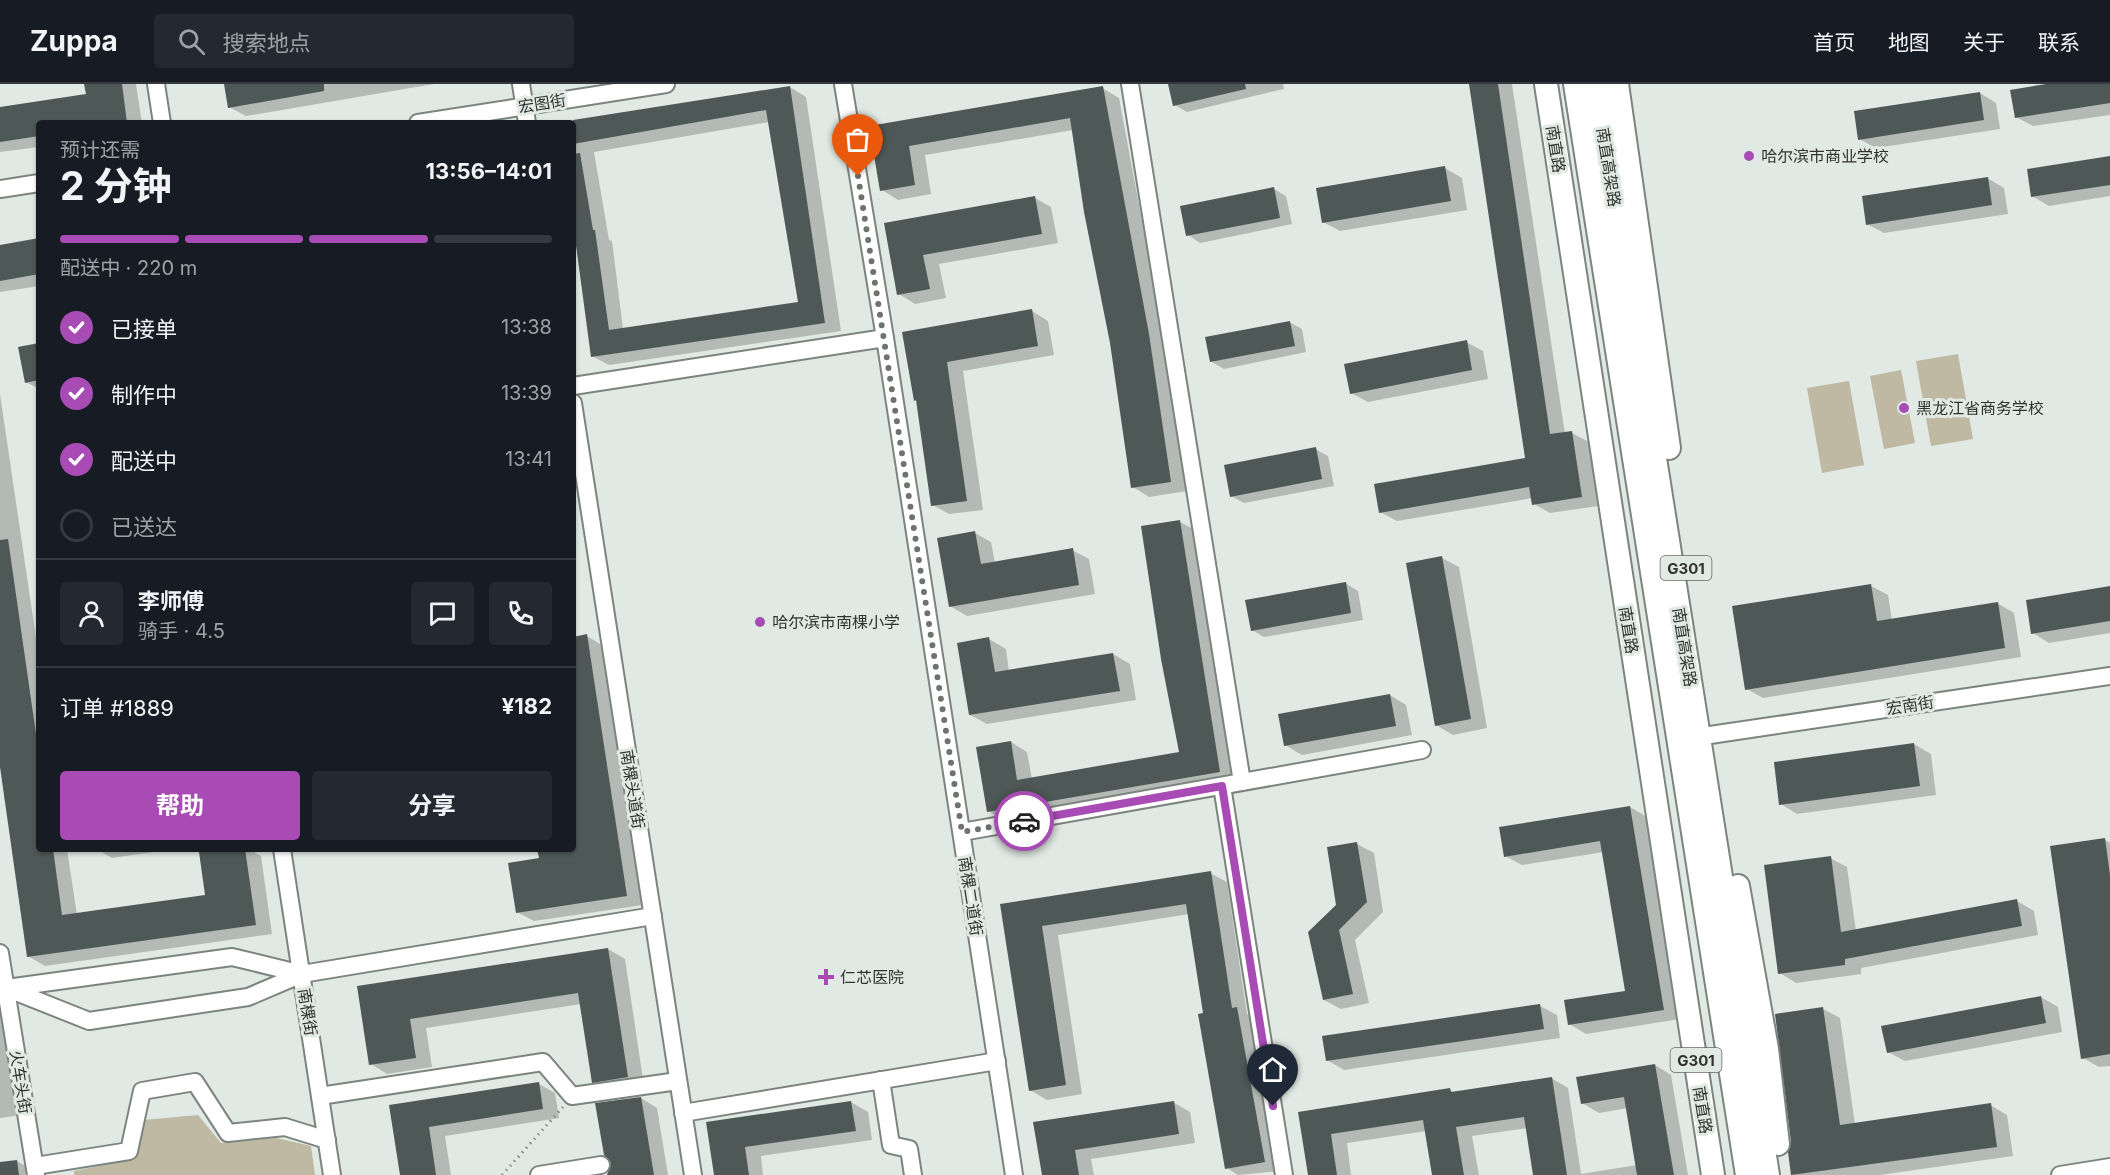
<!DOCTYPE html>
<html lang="zh">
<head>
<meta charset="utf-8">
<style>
  :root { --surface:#171b24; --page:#242831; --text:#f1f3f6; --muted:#9ea1a6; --line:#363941; --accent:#a84bb5 }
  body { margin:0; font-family:Inter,"Noto Sans SC",sans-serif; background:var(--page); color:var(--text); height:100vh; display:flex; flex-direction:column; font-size:22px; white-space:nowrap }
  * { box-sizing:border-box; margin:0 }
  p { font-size:20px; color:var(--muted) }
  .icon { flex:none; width:33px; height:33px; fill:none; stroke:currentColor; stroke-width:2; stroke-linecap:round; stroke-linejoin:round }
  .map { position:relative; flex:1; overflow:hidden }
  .panel { position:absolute; left:36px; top:36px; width:540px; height:732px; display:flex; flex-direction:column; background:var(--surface); border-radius:6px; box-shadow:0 2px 4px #0004 }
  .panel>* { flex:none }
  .pin { position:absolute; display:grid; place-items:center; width:51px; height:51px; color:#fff; margin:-62px -26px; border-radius:50% 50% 50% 0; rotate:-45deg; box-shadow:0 0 6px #0007 }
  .pin .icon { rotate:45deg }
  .courier { position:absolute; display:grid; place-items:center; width:60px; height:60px; margin:-30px; border:4px solid #a84bb5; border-radius:50%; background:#fff; color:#222; box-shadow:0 2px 8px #0007 }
  .headline em { font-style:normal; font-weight:700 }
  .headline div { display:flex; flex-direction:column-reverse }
  .headline { display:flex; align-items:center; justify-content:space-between; height:102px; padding:0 24px }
  h1 { font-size:39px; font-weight:700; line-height:45px }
  .bar { display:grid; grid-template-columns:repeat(4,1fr); gap:9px 6px; align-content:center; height:72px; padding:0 24px }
  .bar i { height:8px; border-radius:4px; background:var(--line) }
  .bar .on { background:var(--accent) }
  .bar p { grid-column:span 4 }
  .line { display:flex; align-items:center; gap:15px; padding:0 24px; border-top:2px solid var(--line) }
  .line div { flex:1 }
  .round { display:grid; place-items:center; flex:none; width:63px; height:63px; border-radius:6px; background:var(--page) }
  ol { padding:0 24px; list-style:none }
  li { display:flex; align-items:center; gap:18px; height:66px }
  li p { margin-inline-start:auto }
  li .icon { padding:6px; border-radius:50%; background:var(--accent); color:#fff; stroke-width:4 }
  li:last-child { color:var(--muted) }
  li i { width:33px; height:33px; border:3px solid var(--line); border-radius:50% }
  .cta { display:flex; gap:12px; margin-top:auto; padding:12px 24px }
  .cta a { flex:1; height:69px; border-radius:6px; background:var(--accent); color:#fff; font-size:24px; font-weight:700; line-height:69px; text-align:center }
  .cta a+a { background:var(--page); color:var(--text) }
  header { display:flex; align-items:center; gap:36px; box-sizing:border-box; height:84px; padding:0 30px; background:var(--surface); border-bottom:2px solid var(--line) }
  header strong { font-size:28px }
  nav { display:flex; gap:33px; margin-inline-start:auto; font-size:21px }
  .search { width:420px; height:54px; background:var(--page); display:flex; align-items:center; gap:15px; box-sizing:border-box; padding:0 21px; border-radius:6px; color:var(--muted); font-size:22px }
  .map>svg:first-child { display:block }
  .green { fill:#bfb8a2 }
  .shadow { fill:#0003; fill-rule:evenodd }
  .building { fill:#4e5857 }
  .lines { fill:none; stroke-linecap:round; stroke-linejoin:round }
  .minor-casing { stroke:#7c847f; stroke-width:20 }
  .highway-casing { stroke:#7c847f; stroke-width:26 }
  .path { stroke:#878d89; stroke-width:3; stroke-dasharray:1.5 4.5; stroke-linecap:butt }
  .minor { stroke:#fff; stroke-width:16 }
  .highway { stroke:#fff; stroke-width:22 }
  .done { stroke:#6e736f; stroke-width:6; stroke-dasharray:0 10.8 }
  .route { stroke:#a84bb5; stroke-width:8 }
  .poi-dot { fill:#a84bb5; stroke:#e0e9e3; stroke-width:2 }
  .labels { text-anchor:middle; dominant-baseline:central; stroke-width:6; stroke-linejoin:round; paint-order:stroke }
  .shield { fill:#e0e9e3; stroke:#656a66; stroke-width:1.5 }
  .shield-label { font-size:15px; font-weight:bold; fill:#303331 }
  .street-label { font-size:16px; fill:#303331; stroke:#e0e9e3 }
  .poi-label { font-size:16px; fill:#303331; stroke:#e0e9e3; text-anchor:start }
</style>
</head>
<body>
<header>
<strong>Zuppa</strong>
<div class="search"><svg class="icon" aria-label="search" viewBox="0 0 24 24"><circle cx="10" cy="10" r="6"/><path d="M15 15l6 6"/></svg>搜索地点</div>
<nav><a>首页</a><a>地图</a><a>关于</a><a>联系</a></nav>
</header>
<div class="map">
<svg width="2110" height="1091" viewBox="0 0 2110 1091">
  <rect width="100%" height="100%" fill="#e0e9e3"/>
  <g class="green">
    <path d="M1958,270L1973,355L1931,362L1916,277Z"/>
    <path d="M1901,286L1915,359L1884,365L1870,292Z"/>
    <path d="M1849,297L1864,381L1822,389L1807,304Z"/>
    <path d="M198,1031L221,1059L276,1054L311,1062L315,1091H74V1087L134,1075L143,1036Z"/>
  </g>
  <g class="shadow">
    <path d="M86,0H136L142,39H39V63L0,68V24L87,11Z"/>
    <path d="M225,0H434L246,32L229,23Z"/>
    <path d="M1170,0H1283L1284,5L1187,28L1175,21Z"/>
    <path d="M1470,0H1512L1565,350L1572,349L1589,358L1598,422L1550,429L1534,420L1533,414L1397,437L1380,428L1527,375Z"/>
    <path d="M2056,0H2110V31L2033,42L2016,33Z"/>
    <path d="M790,3L806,13L841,247L609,281L592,272L573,137V39H564ZM769,38L799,219L623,245L612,157L609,156L594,68Z"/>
    <path d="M1102,4L1119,14L1165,260L1187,407L1149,413L1133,403L1111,259L1073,46L925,71L931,110L898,116L882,106L871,44Z"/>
    <path d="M1980,9L1996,19L2000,45L1876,64L1859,55Z"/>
    <path d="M2110,74V112L2049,122L2032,112Z"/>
    <path d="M1445,84L1462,94L1467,126L1340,147L1323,138Z"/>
    <path d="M1987,94L2004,104L2008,130L1884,149L1867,140Z"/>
    <path d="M1274,105L1286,112L1292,140L1200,159L1188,151Z"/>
    <path d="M1035,114L1051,123L1058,159L939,180L946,214L915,220L899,210L886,140Z"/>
    <path d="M39,156V202L0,208V162Z"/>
    <path d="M1032,227L1048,237L1054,271L963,287L983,426L949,430L933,421L918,318L915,316L904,249Z"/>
    <path d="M1289,238L1302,245L1306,268L1224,285L1212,278Z"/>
    <path d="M1466,258L1483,267L1488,295L1368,318L1351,309Z"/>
    <path d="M39,260V305L26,298Z"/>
    <path d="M0,310L39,574V765H67L77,831L207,812L200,765H255V769L261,772L272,850L45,882L28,872L0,667Z"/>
    <path d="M1315,365L1328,372L1334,402L1244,419L1231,412Z"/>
    <path d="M1180,438L1197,447L1236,697L1005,736L988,727L1011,658L1027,668L1032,695L1180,669Z"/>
    <path d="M975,449L991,458L995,479L1072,466L1089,475L1095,510L967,532L950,522Z"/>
    <path d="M1442,474L1459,483L1487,644L1453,651L1436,641Z"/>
    <path d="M1345,499L1358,507L1363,536L1264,553L1252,546Z"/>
    <path d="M1871,502L1888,511L1892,536L1997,519L2014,529L2021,573L1763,614L1747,605Z"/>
    <path d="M2110,503V549L2049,559L2033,549Z"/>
    <path d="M587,552L603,562L643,821L534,837L517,828L540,776L539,765H573V554Z"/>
    <path d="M989,555L1006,565L1009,588L1113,570L1130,580L1136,616L987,640L970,631Z"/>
    <path d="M1390,611L1406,621L1412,651L1302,671L1285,661Z"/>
    <path d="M1914,660L1931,670L1936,711L1797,730L1781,720Z"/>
    <path d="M1630,723L1647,733L1680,935L1586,950L1569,940L1626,908L1604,768L1522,781L1505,772L1501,744Z"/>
    <path d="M2104,755L2110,759V982L2099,983L2083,974Z"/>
    <path d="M1357,760L1374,769L1383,828L1355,856L1369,919L1341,925L1324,916L1338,821Z"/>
    <path d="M96,765H174L112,774Z"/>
    <path d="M1830,774L1847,783L1856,847L2017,817L2034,827L2038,851L1861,884V890L1796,899L1780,889Z"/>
    <path d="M1210,789L1227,798L1247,930L1254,934L1281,1087L1238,1091L1227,1084L1189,830L1058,851L1082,1010L1047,1016L1030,1006L1002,821Z"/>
    <path d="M608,865L625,875L644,1002L610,1007L593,998L581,920L426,944L432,983L387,990L371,980L359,904Z"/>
    <path d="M0,901L20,1031L0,1034Z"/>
    <path d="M2041,913L2058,923L2062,948L1905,977L1888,968Z"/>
    <path d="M1540,922L1557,931L1560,954L1344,986L1327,976Z"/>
    <path d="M1823,925L1840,934L1855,1041L1990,1021L2007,1031L2013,1072L1880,1091H1793L1790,1068Z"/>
    <path d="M1655,981L1671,991L1688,1091H1534L1527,1044L1472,1052L1479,1091H1434L1427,1047L1347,1059L1351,1091H1309L1300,1029L1450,1006L1456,1009L1551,994L1568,1004L1581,1090L1637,1081L1628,1024L1599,1029L1582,1019Z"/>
    <path d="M539,1000L555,1009L559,1034L445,1052L451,1091H401L390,1023Z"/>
    <path d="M641,1014L657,1024L668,1091H607Z"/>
    <path d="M851,1018L868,1028L872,1056L761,1072L763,1091H716L708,1039Z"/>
    <path d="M1173,1018L1190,1028L1195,1059L1091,1075L1094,1091H1043L1035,1040Z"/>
    <path d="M17,1077L29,1084L30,1091H0V1080Z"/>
  </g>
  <g class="building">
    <path d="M84,0H122L127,39H39V52L0,58V23L86,10Z"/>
    <path d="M224,0H324V7L228,24Z"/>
    <path d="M1168,0H1245L1246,5L1173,22Z"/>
    <path d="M1469,0H1498L1550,350L1572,347L1582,413L1532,421L1529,403L1379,429L1374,400L1525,374Z"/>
    <path d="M2046,0H2110V19L2015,34L2010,6Z"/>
    <path d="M790,2L825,239L591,273L573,139V70L580,69L593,146H595L609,246L798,218L766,26L573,60V36Z"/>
    <path d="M1103,2L1149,250L1171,398L1131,404L1110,259L1084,128L1070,34L909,62L915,101L880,107L869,42Z"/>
    <path d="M1980,8L1984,36L1858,56L1854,27Z"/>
    <path d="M2110,72V101L2031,113L2027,85Z"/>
    <path d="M1445,82L1451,117L1322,139L1316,104Z"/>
    <path d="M1988,93L1992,121L1866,141L1862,112Z"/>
    <path d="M1274,103L1280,134L1186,152L1180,122Z"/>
    <path d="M1035,112L1042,150L923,171L930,205L897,211L884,139Z"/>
    <path d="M39,154V190L0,197V161Z"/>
    <path d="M1032,225L1038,262L947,278L967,417L931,422L916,316L914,317L902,248Z"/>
    <path d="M1290,237L1295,262L1210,278L1205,253Z"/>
    <path d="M1467,256L1472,286L1350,310L1344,280Z"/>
    <path d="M39,259V296L25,299L18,263Z"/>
    <path d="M1316,363L1322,395L1230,413L1224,381Z"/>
    <path d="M1180,436L1220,688L987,728L976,663L1011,657L1017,696L1179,668L1161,575L1141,442Z"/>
    <path d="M975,447L981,480L1073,464L1079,501L949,523L937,454Z"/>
    <path d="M8,455L39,671V765H53L62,831L205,811L199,768L245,765L256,841L27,873L0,683V456Z"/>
    <path d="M1442,472L1471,635L1435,642L1406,479Z"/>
    <path d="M1346,498L1351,529L1251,547L1245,516Z"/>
    <path d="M1871,500L1877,537L1998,518L2005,564L1745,606L1732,522Z"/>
    <path d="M2110,502V537L2031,550L2026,516Z"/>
    <path d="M587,550L627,812L516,829L508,779L539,774L537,765H573V553Z"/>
    <path d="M989,553L995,588L1113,569L1120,607L969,631L957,559Z"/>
    <path d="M1390,610L1396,642L1284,662L1278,630Z"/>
    <path d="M1914,659L1920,702L1779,721L1774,678Z"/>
    <path d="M1630,722L1664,926L1568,941L1564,916L1625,907L1600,757L1504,773L1499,743Z"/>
    <path d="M2105,754L2110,791V970L2081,975L2050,762Z"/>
    <path d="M1357,758L1367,818L1339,846L1353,910L1323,916L1308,848L1336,821L1327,763Z"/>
    <path d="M1831,772L1841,848L2017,815L2022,842L1845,875V881L1778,890L1764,781Z"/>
    <path d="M1211,787L1232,924L1237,923L1265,1078L1225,1085L1198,930L1203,929L1186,820L1042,842L1066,1001L1029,1007L1000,820Z"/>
    <path d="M608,864L628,993L592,999L578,909L410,935L416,974L369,981L357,902Z"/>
    <path d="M2041,912L2046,939L1887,969L1881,942Z"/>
    <path d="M1540,920L1544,945L1326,977L1322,952Z"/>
    <path d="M1823,923L1840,1041L1991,1019L1997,1063L1791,1091L1788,1068L1791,1058L1775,930Z"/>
    <path d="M1655,980L1674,1091H1637L1624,1013L1581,1020L1576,993Z"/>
    <path d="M1552,993L1567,1091H1533L1524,1033L1456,1043L1464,1091H1432L1423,1036L1331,1050L1337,1091H1308L1298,1028L1450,1004L1451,1008Z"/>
    <path d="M539,998L543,1025L429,1043L436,1091H400L389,1021Z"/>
    <path d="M641,1013L654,1091H607L611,1079L604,1071L595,1019Z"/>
    <path d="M851,1017L856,1047L745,1063L749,1091H714L706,1038Z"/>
    <path d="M1174,1017L1179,1050L1075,1066L1079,1091H1042L1033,1038Z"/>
    <path d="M17,1076L19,1091H0V1078Z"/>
  </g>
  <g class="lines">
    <defs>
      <g id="minor">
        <path d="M156,0L162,39"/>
        <path d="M521,0L527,39"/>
        <path d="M843,0L885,254L1014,1091"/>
        <path d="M1130,0L1242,698"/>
        <path d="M418,39L666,0"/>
        <path d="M0,105L39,99"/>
        <path d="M573,302L885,254"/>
        <path d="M573,319L693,1091"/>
        <path d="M1710,651L2110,592"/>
        <path d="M1222,702L1284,1091"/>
        <path d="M962,748L1422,666"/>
        <path d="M282,765L332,1091"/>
        <path d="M0,869L36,1091"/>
        <path d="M6,904L89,937L248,913L302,890L653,832"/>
        <path d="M7,904L232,873L302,890"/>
        <path d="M881,996L891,1061L909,1065L913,1091"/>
        <path d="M320,1012L543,978L572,1012L678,997"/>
        <path d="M683,1029L997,977"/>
        <path d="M35,1082L129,1067L142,1007L195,998L228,1049L285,1043L327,1056"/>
        <path d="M539,1091L601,1081"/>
        <path d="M2060,1091L2110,1083"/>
      </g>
      <g id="highway">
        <path d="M1546,0L1713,1091"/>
        <path d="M1575,0L1747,1091"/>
        <path d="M1596,0L1768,1091"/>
        <path d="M1617,0L1669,364"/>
        <path d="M1738,802L1767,965L1778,1060"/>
      </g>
    </defs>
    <use href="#minor" class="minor-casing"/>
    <use href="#highway" class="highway-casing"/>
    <path class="path" d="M502,1091L563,1023"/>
    <use href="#minor" class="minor"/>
    <use href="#highway" class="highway"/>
  </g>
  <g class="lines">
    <path class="done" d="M858,92L962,748L1024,737"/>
    <path class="route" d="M1024,737L1222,702L1273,1022"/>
  </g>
  <g class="poi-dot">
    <circle cx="1749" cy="72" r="6"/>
    <circle cx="1904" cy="324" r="6"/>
    <circle cx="760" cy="538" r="6"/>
    <path d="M823 884h6v6h6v6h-6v6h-6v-6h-6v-6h6z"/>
  </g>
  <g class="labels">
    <g class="shield">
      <rect x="1660.5" y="472" width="51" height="24" rx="4.5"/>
      <rect x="1670.5" y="964" width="51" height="24" rx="4.5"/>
    </g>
    <g class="shield-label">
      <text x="1686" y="484">G301</text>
      <text x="1696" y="976">G301</text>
    </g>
    <g class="street-label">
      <text transform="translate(542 19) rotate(-9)">宏图街</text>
      <text transform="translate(1556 65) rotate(81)">南直路</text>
      <text transform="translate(1609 83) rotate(81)">南直高架路</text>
      <text transform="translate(1629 546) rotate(81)">南直路</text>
      <text transform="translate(1685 563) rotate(81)">南直高架路</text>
      <text transform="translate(1910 621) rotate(-9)">宏南街</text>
      <text transform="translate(633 705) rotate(81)">南棵头道街</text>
      <text transform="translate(971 812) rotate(81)">南棵二道街</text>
      <text transform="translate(308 928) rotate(81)">南棵街</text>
      <text transform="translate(21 998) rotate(81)">火车头街</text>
      <text transform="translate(1703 1026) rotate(81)">南直路</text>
    </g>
    <g class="poi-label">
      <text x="1761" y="72">哈尔滨市商业学校</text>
      <text x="1916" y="324">黑龙江省商务学校</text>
      <text x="772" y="538">哈尔滨市南棵小学</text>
      <text x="840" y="893">仁芯医院</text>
    </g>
  </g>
</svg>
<div class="pin" style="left:858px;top:92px;background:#ea580c"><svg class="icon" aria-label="bag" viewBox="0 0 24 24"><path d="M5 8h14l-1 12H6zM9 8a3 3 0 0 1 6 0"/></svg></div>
<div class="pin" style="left:1273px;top:1022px;background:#1f2937"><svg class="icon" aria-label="home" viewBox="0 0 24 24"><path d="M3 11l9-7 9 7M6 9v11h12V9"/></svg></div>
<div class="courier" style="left:1024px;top:737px"><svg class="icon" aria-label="car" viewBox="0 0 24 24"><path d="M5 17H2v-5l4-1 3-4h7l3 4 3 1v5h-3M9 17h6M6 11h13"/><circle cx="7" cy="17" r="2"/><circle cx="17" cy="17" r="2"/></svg></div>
<section class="panel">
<div class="headline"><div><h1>2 分钟</h1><p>预计还需</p></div><em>13:56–14:01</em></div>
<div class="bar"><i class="on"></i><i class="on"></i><i class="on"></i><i></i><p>配送中 · 220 m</p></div>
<ol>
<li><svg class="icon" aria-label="check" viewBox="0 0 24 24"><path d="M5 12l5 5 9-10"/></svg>已接单<p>13:38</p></li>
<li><svg class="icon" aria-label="check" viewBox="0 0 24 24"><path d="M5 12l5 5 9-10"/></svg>制作中<p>13:39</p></li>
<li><svg class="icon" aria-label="check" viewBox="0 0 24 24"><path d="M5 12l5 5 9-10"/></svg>配送中<p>13:41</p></li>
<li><i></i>已送达</li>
</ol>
<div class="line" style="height:108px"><a class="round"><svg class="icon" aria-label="person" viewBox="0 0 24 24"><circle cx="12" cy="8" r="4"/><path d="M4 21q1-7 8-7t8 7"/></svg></a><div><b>李师傅</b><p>骑手 · 4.5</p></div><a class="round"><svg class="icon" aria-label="chat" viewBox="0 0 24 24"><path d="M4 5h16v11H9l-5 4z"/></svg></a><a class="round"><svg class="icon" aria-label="phone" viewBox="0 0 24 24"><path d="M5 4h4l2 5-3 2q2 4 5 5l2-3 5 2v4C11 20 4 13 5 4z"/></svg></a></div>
<div class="line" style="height:78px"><div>订单 #1889</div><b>¥182</b></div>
<div class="cta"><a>帮助</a><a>分享</a></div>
</section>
</div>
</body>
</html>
